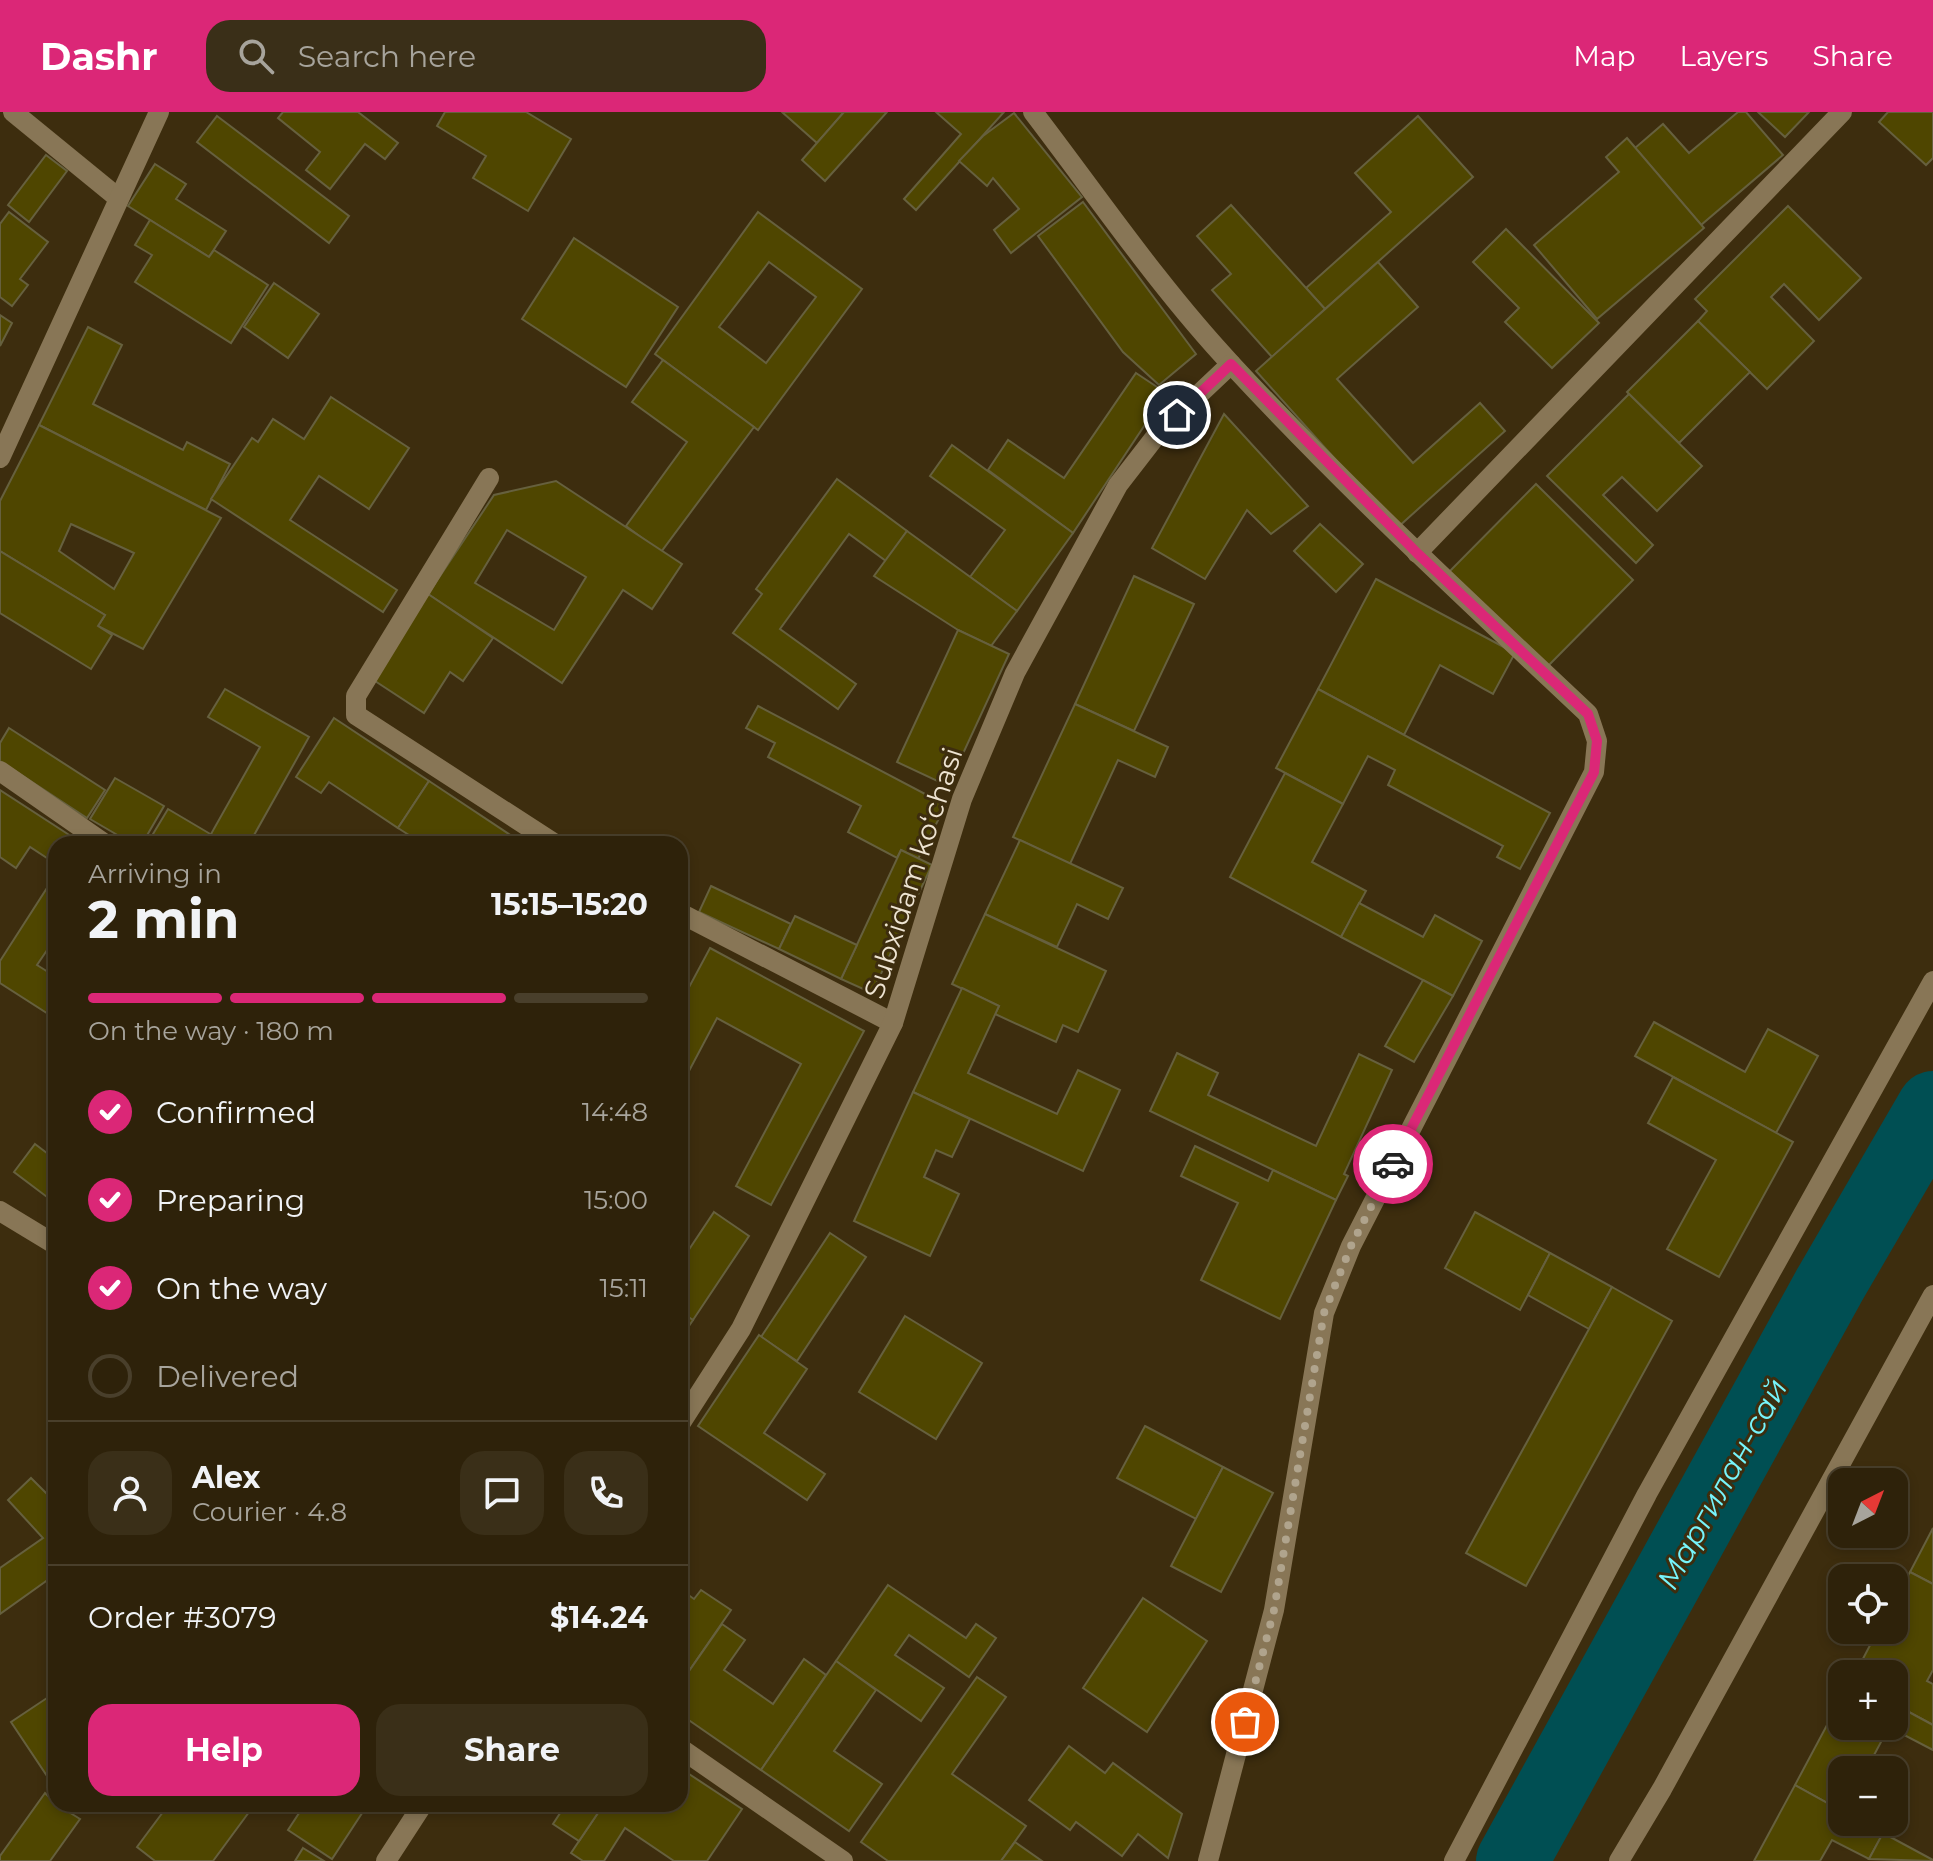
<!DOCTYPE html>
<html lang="en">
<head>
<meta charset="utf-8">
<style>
  :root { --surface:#2e220a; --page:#3a2f18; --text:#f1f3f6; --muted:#a7a49c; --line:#493f2b; --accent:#db2777 }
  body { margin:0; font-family:Montserrat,sans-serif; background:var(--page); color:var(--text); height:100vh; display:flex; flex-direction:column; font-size:30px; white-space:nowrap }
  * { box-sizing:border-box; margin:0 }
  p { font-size:26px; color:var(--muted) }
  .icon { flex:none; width:44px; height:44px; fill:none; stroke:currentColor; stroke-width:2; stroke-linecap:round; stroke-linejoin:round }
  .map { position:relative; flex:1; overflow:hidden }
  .details { position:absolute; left:48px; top:724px; width:640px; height:976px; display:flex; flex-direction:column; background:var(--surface); border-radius:24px; box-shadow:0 4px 12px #0003,0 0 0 2px var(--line) }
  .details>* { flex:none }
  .needle { width:52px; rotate:42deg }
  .fabs { position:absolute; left:1828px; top:1356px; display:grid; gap:16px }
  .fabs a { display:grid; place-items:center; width:80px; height:80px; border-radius:16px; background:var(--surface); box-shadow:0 4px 12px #0003,0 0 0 2px var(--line); font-size:40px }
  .pin { position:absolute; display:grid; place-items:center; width:68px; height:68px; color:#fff; margin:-34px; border:4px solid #fff; border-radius:50%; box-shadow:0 2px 8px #0007 }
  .courier { position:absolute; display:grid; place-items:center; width:80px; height:80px; margin:-40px; border:6px solid #db2777; border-radius:50%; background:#fff; color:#222; box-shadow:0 2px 10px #0007 }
  .summary em { font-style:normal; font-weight:700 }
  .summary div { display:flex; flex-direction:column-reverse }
  .summary { display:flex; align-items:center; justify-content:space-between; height:136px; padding:0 40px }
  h1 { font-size:52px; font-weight:700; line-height:60px }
  .bar { display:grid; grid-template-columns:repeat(4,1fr); gap:12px 8px; align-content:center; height:96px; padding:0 40px }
  .bar i { height:10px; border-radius:6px; background:var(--line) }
  .bar .selected { background:var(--accent) }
  .bar p { grid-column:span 4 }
  .line { display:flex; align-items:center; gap:20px; padding:0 40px; border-top:2px solid var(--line) }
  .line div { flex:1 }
  .round { display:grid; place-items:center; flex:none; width:84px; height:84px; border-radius:24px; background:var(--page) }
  ol { padding:0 40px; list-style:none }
  li { display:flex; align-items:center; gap:24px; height:88px }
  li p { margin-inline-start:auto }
  li .icon { padding:8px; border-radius:50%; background:var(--accent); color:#fff; stroke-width:4 }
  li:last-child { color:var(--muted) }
  li i { width:44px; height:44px; border:4px solid var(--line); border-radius:50% }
  .action { display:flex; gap:16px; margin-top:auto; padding:16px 40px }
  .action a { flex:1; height:92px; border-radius:24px; background:var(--accent); color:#fff; font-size:32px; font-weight:700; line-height:92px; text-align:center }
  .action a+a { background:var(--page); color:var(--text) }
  header { display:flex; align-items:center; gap:48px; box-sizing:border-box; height:112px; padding:0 40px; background:var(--accent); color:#fff }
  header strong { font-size:38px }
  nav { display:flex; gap:44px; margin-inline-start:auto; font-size:28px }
  .search { width:560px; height:72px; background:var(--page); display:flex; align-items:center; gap:20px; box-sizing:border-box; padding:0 28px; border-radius:24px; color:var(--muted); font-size:30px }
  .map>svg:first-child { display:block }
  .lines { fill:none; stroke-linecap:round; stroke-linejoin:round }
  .river { stroke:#004f53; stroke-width:72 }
  .building { fill:#4f4600; stroke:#66603e; stroke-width:2; fill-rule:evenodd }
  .minor { stroke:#887656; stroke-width:20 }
  .done { stroke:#b0a48d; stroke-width:8; stroke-dasharray:0 14.4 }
  .route { stroke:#db2777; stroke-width:10 }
  .labels { text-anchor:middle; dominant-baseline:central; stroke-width:6; stroke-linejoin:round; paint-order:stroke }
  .street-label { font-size:28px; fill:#eee4d2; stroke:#3d2d0e }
  .water-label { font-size:30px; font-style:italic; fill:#76f4fb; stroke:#3d2d0e }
</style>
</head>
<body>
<header>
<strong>Dashr</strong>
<div class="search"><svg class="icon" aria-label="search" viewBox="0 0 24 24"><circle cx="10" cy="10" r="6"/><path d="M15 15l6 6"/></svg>Search here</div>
<nav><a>Map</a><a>Layers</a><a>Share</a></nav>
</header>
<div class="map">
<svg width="1933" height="1749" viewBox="0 0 1933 1749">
  <rect width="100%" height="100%" fill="#3d2d0e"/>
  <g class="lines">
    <path class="river" d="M1512,1749L1829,1174L1933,995"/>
  </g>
  <g class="building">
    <path d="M283,0H358L398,31L385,47L365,32L330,77L306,58L320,40L278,6Z"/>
    <path d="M445,0H526L571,27L528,99L473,66L486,44L437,14Z"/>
    <path d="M782,0H844L817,31Z"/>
    <path d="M844,0H887L825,69L802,48Z"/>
    <path d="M936,0H1004L916,98L904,87L961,22Z"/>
    <path d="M1738,0H1746L1783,43L1701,113L1635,36L1663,12L1689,41Z"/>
    <path d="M1758,0H1809L1785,25Z"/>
    <path d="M1888,0H1933V46L1926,53L1879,10Z"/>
    <path d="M1014,1L1082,85L1011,141L994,118L1019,97L993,66L987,74L959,49L983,24Z"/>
    <path d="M217,4L349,104L329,131L197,30Z"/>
    <path d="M1418,4L1473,65L1325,197L1306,176L1391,100L1355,61Z"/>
    <path d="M1627,26L1704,116L1597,207L1534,133L1619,60L1606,45Z"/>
    <path d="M46,43L67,59L29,110L8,93Z"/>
    <path d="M155,52L186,72L176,87L226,119L209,145L128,94Z"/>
    <path d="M1083,90L1196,242L1159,273L1123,240L1038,124Z"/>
    <path d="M1231,93L1325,197L1272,245L1212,178L1231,162L1197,124Z"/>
    <path d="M1788,94L1861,166L1819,208L1784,172L1771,185L1814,229L1767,277L1698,209L1707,199L1695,187Z"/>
    <path d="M9,100L48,130L20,167L28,173L12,194L0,185V112Z"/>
    <path d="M758,100L862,177L758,318L655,242ZM769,150L816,185L766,251L719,215Z"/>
    <path d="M150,108L209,145L214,138L268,173L231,231L135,170L152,143L135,133Z"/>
    <path d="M1506,117L1599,211L1552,256L1505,210L1519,196L1473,150Z"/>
    <path d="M574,126L678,195L626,275L522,207Z"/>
    <path d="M1378,150L1418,195L1337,267L1413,351L1480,291L1505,319L1397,416L1256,259Z"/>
    <path d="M274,171L319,202L288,246L244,215Z"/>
    <path d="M0,203L12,211L0,234Z"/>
    <path d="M1698,209L1750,260L1679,331L1627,280Z"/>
    <path d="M88,215L122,233L93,292L183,338L187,330L230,352L206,398L39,313Z"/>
    <path d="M663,248L754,315L661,440L626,414L687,330L632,290Z"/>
    <path d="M1136,261L1166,281L1073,421L988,358L1008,328L1064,366Z"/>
    <path d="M1629,282L1702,354L1657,399L1622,365L1603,383L1653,433L1636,451L1547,364Z"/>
    <path d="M331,285L409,336L369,397L319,364L290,408L397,478L383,500L211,387L252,326L258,330L273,307L304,327Z"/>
    <path d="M1224,302L1308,394L1271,422L1247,398L1205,467L1152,436Z"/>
    <path d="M39,313L221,406L143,537L98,514L105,503L0,439V389ZM71,412L134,441L114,477L59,439Z"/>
    <path d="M952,333L1073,421L1017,499L970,465L1005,418L930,364Z"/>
    <path d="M837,367L907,419L886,449L849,422L780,517L856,572L838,597L733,521L762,482L756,477Z"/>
    <path d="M556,369L682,452L652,497L623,478L562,571L428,482L494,383ZM507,418L586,465L554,518L475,471Z"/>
    <path d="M1536,372L1633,468L1544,558L1446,463Z"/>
    <path d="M1320,412L1363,452L1336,480L1294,439Z"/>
    <path d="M907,419L1017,499L991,534L958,518L874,464Z"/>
    <path d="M0,439L105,503L98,514L112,523L91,557L0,501Z"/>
    <path d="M1134,464L1194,492L1134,619L1075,592Z"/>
    <path d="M1376,467L1515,541L1493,582L1440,553L1404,623L1318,577Z"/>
    <path d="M428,482L493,526L463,569L450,560L424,601L375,569Z"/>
    <path d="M958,518L1009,542L948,674L897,650Z"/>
    <path d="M225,577L309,625L249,732H229L211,722L260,635L208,605Z"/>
    <path d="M1318,577L1550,701L1520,757L1497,745L1503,734L1388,673L1395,658L1368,644L1343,692L1276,656Z"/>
    <path d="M1075,592L1168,635L1155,665L1118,648L1070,752L1013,725Z"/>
    <path d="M758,594L946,693L918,747L901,738L897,746L848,720L861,694L768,645L775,631L746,616Z"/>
    <path d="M334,606L429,669L398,716L329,670L321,681L296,665Z"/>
    <path d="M9,616L105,678L87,706L0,649V631Z"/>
    <path d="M1285,661L1343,692L1312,750L1366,779L1341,825L1230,765Z"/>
    <path d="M115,666L164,694L142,732H133L90,707Z"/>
    <path d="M429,669L521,730L520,732H423L398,716Z"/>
    <path d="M0,678L77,728L75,732H56V752L30,735L16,756L0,745Z"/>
    <path d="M168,697L217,726L213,732H147Z"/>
    <path d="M1020,728L1123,776L1108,807L1077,792L1057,835L985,802Z"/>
    <path d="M901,738L932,753L872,881L841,867Z"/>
    <path d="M56,762V825L37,853L56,865V900L53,905L0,871V849Z"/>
    <path d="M711,774L791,812L779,837L699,800Z"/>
    <path d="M1359,791L1423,825L1435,803L1482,829L1453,884L1341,825Z"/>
    <path d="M985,802L1106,859L1078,920L1063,913L1056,930L995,902L999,894L952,872Z"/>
    <path d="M795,804L857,833L841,867L779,837Z"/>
    <path d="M710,836L864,919L771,1093L736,1074L801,952L717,906L680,976V892Z"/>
    <path d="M1423,868L1453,884L1414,950L1385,934Z"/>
    <path d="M962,876L999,894L968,961L1057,1002L1078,958L1120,978L1083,1059L913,980Z"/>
    <path d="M1654,910L1745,960L1768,917L1818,944L1776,1021L1635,944Z"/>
    <path d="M1177,941L1218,961L1208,983L1316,1034L1359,942L1392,958L1344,1062L1348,1064L1336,1088L1150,999Z"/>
    <path d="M1673,965L1793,1030L1719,1165L1667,1137L1716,1048L1648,1011Z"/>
    <path d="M913,980L970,1007L952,1045L936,1038L924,1065L959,1082L930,1144L854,1109Z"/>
    <path d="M35,1032L56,1048V1082L51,1088L14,1060Z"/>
    <path d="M1195,1034L1268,1069L1273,1058L1336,1088L1280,1207L1201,1168L1238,1091L1181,1064Z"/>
    <path d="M714,1100L749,1124L693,1208L680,1200V1151Z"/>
    <path d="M1475,1100L1550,1141L1520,1198L1445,1156Z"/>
    <path d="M830,1121L866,1145L797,1249L761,1225Z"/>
    <path d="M1550,1141L1612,1175L1589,1217L1528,1183Z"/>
    <path d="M1612,1175L1672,1209L1526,1474L1466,1441Z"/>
    <path d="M680,1200L693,1208L680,1227Z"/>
    <path d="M905,1204L982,1251L936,1327L859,1280Z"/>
    <path d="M759,1223L807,1257L764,1321L825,1362L807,1388L698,1314Z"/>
    <path d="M1145,1314L1223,1355L1196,1407L1117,1366Z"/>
    <path d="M1223,1355L1273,1381L1221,1480L1171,1454Z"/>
    <path d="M31,1366L56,1391V1462L0,1502V1456L43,1426L8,1388Z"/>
    <path d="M1933,1416V1472L1910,1460Z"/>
    <path d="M1910,1460L1933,1472V1558L1927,1569L1933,1572V1613L1894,1592V1562H1855L1878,1518H1894V1489Z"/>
    <path d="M888,1473L966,1526L976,1512L996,1526L969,1565L909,1523L895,1543L944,1576L921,1609L836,1549Z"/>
    <path d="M680,1477L694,1487L701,1478L731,1498L680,1572Z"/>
    <path d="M1143,1486L1207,1529L1147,1620L1083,1576Z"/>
    <path d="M722,1512L745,1528L724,1558L773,1592L804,1547L826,1563L761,1658L680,1602V1572Z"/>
    <path d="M836,1549L876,1578L834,1639L882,1672L849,1719L761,1658Z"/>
    <path d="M977,1565L1006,1585L952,1662L1026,1714L1001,1749H888L861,1730Z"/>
    <path d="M56,1580V1675L55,1676L11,1610Z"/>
    <path d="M1842,1585V1614H1894V1592L1933,1613V1638L1889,1615L1866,1658H1842V1699L1795,1673Z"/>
    <path d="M1069,1634L1105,1661L1113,1651L1182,1702L1168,1746L1138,1722L1122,1744L1076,1710L1070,1718L1029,1688Z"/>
    <path d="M680,1656L742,1697L707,1749H674L625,1716L604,1749H583L571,1741L604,1692H680Z"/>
    <path d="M1795,1673L1842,1699V1710H1862L1883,1721L1869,1747L1832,1728L1820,1749H1754Z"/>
    <path d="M45,1681L56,1692L80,1707L50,1749H0V1744Z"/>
    <path d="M169,1692H255L213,1749H155L137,1735Z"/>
    <path d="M305,1692H368L332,1747L288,1718Z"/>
    <path d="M566,1692H604L579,1729L553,1712Z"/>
    <path d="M1862,1710H1889L1883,1721Z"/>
    <path d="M1883,1721L1933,1748V1749L1869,1747Z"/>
    <path d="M1015,1730L1042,1749H1001Z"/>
    <path d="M303,1736L324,1749H295Z"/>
  </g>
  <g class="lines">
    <g class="minor">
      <path d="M13,0L117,85"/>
      <path d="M1033,0C1098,85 1159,175 1232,253C1345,375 1467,488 1588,602L1597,629L1594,660L1351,1134L1324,1201L1274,1498L1208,1749"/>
      <path d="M0,346L159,0"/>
      <path d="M489,366L356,584V603L555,732"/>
      <path d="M1417,441L1842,0"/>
      <path d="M0,659L105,732"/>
      <path d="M680,801L893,911"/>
      <path d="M0,1099L56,1133"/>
      <path d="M680,1312L741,1217L893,911L962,687L1015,561L1118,373L1159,320L1231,252"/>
      <path d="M680,1636L843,1749"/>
      <path d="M386,1749L423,1692"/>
      <path d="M1454,1749L1647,1382L1933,869"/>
      <path d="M1619,1749L1662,1677L1933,1183"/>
    </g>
  </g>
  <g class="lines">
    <path class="done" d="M1245,1610L1274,1498L1324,1201L1351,1134L1393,1052"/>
    <path class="route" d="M1177,303L1231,252L1417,441L1588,602L1597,629L1594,660L1393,1052"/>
  </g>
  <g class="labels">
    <g class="street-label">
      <text transform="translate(913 761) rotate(-72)">Subxidam koʻchasi</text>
    </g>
    <g class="water-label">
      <text transform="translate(1722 1372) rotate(-61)">Маргилан-сай</text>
    </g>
  </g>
</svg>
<div class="fabs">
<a><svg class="needle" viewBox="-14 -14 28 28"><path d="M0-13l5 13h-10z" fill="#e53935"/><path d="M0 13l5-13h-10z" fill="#a7a49c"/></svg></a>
<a><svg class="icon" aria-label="locate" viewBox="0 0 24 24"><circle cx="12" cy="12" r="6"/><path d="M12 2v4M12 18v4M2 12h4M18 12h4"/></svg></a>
<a>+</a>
<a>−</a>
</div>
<div class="pin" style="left:1245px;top:1610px;background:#ea580c"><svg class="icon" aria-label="bag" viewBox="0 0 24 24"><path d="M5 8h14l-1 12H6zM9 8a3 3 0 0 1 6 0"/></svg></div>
<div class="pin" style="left:1177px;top:303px;background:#1f2937"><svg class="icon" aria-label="home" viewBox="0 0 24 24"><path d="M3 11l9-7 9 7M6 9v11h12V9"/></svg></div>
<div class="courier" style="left:1393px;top:1052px"><svg class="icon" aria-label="car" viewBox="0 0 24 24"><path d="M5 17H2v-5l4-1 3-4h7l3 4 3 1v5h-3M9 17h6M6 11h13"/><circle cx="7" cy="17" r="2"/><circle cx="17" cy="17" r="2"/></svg></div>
<section class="details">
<div class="summary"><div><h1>2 min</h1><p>Arriving in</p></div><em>15:15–15:20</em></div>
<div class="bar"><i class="selected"></i><i class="selected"></i><i class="selected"></i><i></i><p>On the way · 180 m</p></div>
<ol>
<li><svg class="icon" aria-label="check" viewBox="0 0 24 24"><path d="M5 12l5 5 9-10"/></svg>Confirmed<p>14:48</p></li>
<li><svg class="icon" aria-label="check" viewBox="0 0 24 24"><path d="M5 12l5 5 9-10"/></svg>Preparing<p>15:00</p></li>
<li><svg class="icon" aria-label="check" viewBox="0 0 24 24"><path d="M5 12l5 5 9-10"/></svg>On the way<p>15:11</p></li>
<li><i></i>Delivered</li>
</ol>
<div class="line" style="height:144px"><a class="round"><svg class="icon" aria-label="person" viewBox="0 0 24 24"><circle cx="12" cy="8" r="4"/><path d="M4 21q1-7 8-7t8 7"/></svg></a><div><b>Alex</b><p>Courier · 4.8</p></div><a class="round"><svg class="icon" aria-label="chat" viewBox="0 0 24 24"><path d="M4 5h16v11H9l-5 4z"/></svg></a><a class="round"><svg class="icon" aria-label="phone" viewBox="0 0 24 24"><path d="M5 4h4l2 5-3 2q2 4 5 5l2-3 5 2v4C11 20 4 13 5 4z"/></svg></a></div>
<div class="line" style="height:104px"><div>Order #3079</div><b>$14.24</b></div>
<div class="action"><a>Help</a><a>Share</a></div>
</section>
</div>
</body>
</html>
